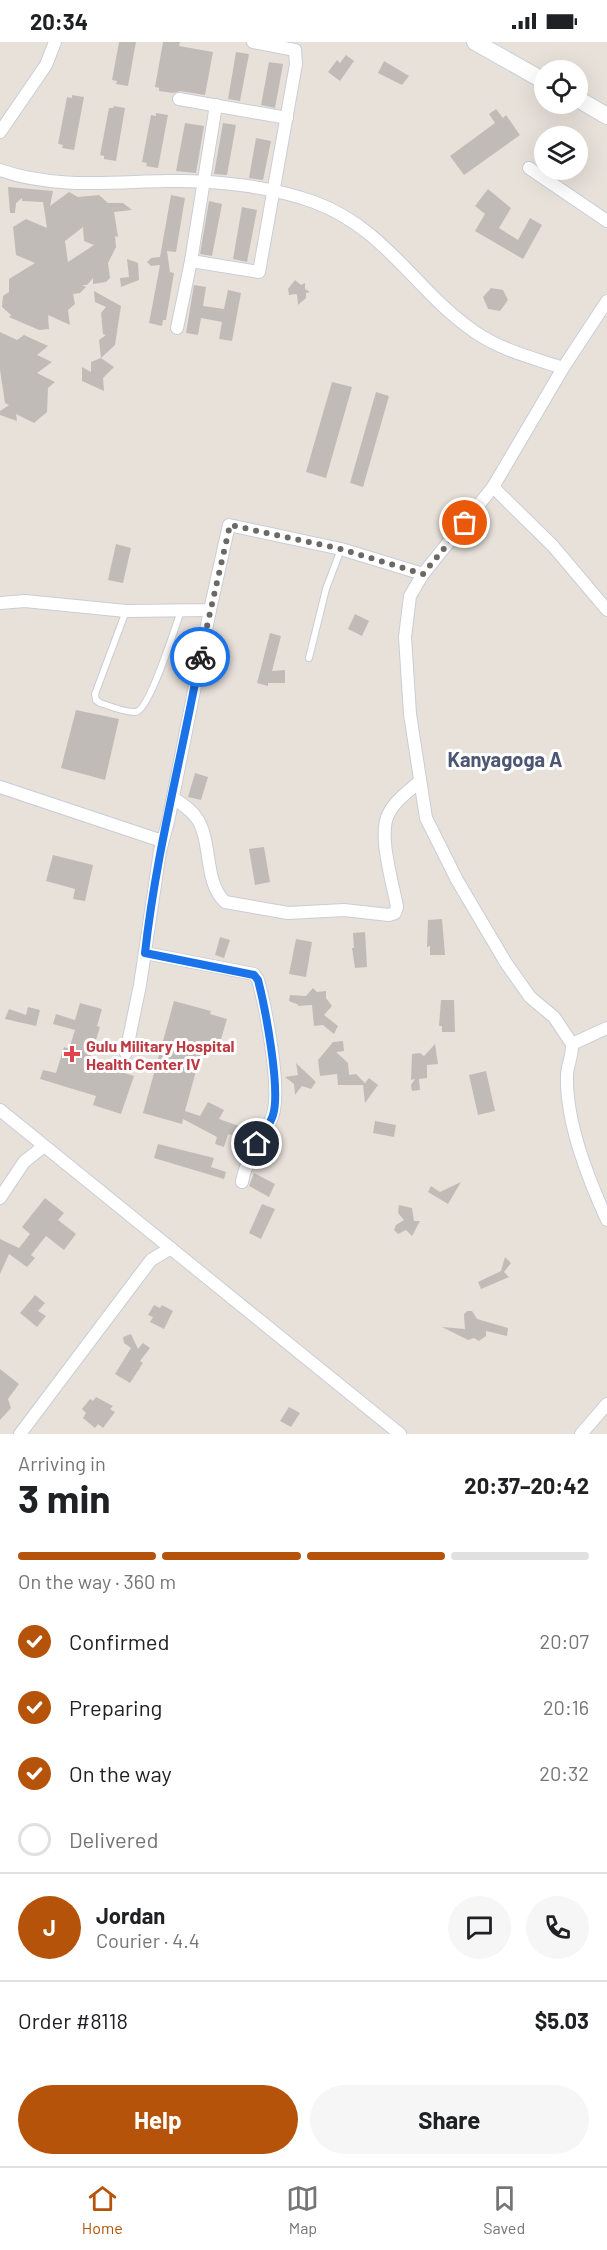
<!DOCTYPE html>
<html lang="en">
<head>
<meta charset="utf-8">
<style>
  :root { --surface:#fff; --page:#f6f6f6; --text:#202124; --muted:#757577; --line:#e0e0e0; --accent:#b45309 }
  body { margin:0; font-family:Barlow,sans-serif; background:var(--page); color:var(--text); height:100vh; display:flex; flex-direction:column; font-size:22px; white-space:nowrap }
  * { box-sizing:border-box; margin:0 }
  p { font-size:20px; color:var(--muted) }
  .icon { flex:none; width:33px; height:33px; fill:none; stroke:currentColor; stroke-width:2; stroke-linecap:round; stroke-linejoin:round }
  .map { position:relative; height:1392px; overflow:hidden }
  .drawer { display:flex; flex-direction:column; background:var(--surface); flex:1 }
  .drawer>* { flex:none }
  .buttons { position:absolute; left:534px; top:18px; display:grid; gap:12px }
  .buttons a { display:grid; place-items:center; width:54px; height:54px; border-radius:50%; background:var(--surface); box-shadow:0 6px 24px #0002; font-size:30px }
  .pin { position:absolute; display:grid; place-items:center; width:51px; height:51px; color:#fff; margin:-26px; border:3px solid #fff; border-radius:50%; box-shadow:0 2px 6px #0007 }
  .courier { position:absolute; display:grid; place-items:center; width:60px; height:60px; margin:-30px; border:4px solid #1a73e8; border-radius:50%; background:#fff; color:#222; box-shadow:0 2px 8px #0007 }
  .overview em { font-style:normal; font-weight:700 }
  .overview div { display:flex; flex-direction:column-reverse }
  .overview { display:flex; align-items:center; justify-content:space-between; height:102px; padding:0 18px }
  h1 { font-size:39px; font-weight:700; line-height:45px }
  .bar { display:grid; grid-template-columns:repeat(4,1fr); gap:9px 6px; align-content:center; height:72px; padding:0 18px }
  .bar i { height:8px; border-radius:4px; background:var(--line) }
  .bar .active { background:var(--accent) }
  .bar p { grid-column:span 4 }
  .line { display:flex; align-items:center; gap:15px; padding:0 18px; border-top:2px solid var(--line) }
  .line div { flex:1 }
  .round { display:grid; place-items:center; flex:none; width:63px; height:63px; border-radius:32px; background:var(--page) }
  ol { padding:0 18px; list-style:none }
  li { display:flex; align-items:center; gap:18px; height:66px }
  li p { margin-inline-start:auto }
  li .icon { padding:6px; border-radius:50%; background:var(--accent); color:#fff; stroke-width:4 }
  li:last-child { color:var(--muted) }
  li i { width:33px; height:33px; border:3px solid var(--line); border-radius:50% }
  .action { display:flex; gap:12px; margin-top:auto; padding:12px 18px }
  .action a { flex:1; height:69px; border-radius:36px; background:var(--accent); color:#fff; font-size:24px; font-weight:700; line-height:69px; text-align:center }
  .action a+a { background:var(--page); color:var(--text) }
  .status { display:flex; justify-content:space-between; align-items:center; height:42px; padding:0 30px; background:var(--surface); direction:ltr }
  .status svg { height:16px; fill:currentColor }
  .menu { display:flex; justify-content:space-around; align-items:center; height:84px; border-top:2px solid var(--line); background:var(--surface); font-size:16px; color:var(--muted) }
  .menu a { display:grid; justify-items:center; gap:3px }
  .menu .active { color:var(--accent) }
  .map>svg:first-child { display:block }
  .building { fill:#c1bbb7; fill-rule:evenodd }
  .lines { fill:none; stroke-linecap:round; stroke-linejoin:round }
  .lane-casing { stroke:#c9cdd8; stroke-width:8 }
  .street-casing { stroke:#c9cdd8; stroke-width:14 }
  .secondary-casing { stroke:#c9cdd8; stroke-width:18 }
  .lane { stroke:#fff; stroke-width:6 }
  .street { stroke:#fff; stroke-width:12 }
  .secondary { stroke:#fff; stroke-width:16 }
  .done { stroke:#6b6866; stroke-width:6; stroke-dasharray:0 10.8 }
  .route { stroke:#1a73e8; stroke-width:8 }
  .health-dot { fill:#e0444e; stroke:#fff; stroke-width:2 }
  .labels { text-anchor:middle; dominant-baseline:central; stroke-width:6; stroke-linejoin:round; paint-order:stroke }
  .health-label { font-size:16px; font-weight:bold; fill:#be3a42; stroke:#fff; text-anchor:start }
  .quarter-label { font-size:20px; font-weight:bold; fill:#4d5773; stroke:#fff }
</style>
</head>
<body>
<div class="status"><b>20:34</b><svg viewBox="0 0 49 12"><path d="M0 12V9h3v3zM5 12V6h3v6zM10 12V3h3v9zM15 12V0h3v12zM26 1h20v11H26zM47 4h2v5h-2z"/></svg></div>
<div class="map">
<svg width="607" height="1392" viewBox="0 0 607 1392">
  <rect width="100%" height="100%" fill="#e8e1da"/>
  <g class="building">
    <path d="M119,0H136L128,44L116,42L117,39L112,38Z"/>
    <path d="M163,0H180L179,4L213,10L205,53L180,49L173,51L159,49V46L155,45Z"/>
    <path d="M236,10L249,12L240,59L228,57Z"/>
    <path d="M346,13L354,19L340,39L328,30L337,18L340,21Z"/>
    <path d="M384,19L409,34L402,43L378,31Z"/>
    <path d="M269,20L283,22L275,66L261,63Z"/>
    <path d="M72,53L84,55L74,108L62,106L63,103L58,102L67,55L72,56Z"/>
    <path d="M114,64L125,66L116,119L104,117V114L100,113L109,66H113Z"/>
    <path d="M496,67L503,76L506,73L520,93L464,133L450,114L495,81L489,72Z"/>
    <path d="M156,71L168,73L158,126L146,124L147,121L142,120L151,73L156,74Z"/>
    <path d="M185,81L204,84L196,131L176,129Z"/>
    <path d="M223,81L236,83L227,133L214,132Z"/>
    <path d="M256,96L271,99L263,138L249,136Z"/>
    <path d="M8,145L53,149L50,164L69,150L78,155L99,153L108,161H123L132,168L114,170L118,195L115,194L116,205L108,221L110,236L106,240L93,242V236L87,243H82L86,245L80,251L73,252L75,262L68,268L70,283L48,273L49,287L39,288L9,275L11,273L2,265L3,254L9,250V237L35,221L16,213L13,185L26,177L47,186L43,160L22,159V156L16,161L15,171H10ZM83,185L84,199L94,203L68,220L65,199Z"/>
    <path d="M488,147L511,166L499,186L518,198L530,176L542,183L523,217L475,189L485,172L475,164Z"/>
    <path d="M171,153L185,156L176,210L167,209L170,230L174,231L166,278H163L162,284L149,281L160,223L151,224L147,220L151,216L160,215Z"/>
    <path d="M209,159L222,162L212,214L200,212Z"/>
    <path d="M242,165L257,168L247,220L233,217Z"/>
    <path d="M127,217L138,221L139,238L121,245L120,236L129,235Z"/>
    <path d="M295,238L301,243L305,241V247L310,250L306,251V256L298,263L297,252L289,253L288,247Z"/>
    <path d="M194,243L206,245L203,264L224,267L228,248L241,251L232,299L219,297L222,280L201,276L198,293L186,291Z"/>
    <path d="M491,246L503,248L508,258L500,269L488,267L483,255Z"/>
    <path d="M94,249L121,264L115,303L101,316L114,325L103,336L104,349L82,339V325L91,330V320L101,316L99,298L106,293L103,292L101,271L106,265L95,260Z"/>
    <path d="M0,290L17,298L24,293L48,304L37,313L52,320L37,331L55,340L48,346L47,370L34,381L16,372L17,379L0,373V369L9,363L5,361L0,328Z"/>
    <path d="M332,340L352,345L326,436L306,430Z"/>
    <path d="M376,350L389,354L363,445L350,441Z"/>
    <path d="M116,502L131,506L123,541L108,538Z"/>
    <path d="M355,572L369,579L362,594L348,587Z"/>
    <path d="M270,591L281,594L272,629L285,628V641H268V644L257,641Z"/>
    <path d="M76,668L119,677L105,738L61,726Z"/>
    <path d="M195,731L208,735L201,758L188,755Z"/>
    <path d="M264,805L270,840L255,843L249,807Z"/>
    <path d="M53,813L93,823L85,859L73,857L75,847L46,839Z"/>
    <path d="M442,877L445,913H430V904L427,905L428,878Z"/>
    <path d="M365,890L367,925L355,926L352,906H354L353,891Z"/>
    <path d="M220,895L230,898L224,916L215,913Z"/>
    <path d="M296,897L312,900L306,935L289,932Z"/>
    <path d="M313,946L317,950L326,949V956L332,964L324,973L338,984L334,992L323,983L314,984L312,963L297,964L299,963L289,959L290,953L306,954Z"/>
    <path d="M441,958H454L455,990H442V984H439Z"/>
    <path d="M174,959L211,969L210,972L227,977L219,1004L204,1000L185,1069L200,1074L208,1060L224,1068L219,1077L242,1085L238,1095L228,1092L224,1105L215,1102L217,1095L183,1077L182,1082L143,1071Z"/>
    <path d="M80,961L102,967L97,984L100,985L89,1020L134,1034L121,1072L93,1063L96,1054L40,1037L43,1028L56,1031L64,1005L69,1007L75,988L53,982L56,972L75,978Z"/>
    <path d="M28,965L40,968L36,984L5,977L9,967L26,973Z"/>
    <path d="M343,999L344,1009L336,1010L348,1021L349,1033L356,1032L365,1041L369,1036L378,1043L365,1061L363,1043H338L337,1032L320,1034L318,1018L333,1000Z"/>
    <path d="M435,1002L438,1022L427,1023V1036L419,1037L420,1048L412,1049L411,1043L415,1037L411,1038L412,1012L420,1011L424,1014Z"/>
    <path d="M296,1021L316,1040L311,1047L302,1044L295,1053L294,1042L285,1035L298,1033Z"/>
    <path d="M486,1029L495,1069L478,1073L469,1033Z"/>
    <path d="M375,1079L396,1083L394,1095L373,1091Z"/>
    <path d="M158,1102L214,1116L211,1125L226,1130L224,1137L154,1116Z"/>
    <path d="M254,1131L275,1142L269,1155L249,1144Z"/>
    <path d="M461,1140L448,1162L428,1150L431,1144L440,1150Z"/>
    <path d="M45,1156L64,1171L58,1178L76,1192L64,1208L46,1194L31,1213L35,1216L27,1225L9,1212L0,1232V1197L19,1206L30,1192L22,1185Z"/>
    <path d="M262,1162L275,1167L261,1197L249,1191Z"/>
    <path d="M399,1163L412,1166L414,1179H420L412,1194L406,1188L398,1192L394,1188L396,1183L404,1178L398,1171Z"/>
    <path d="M505,1215L511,1221L504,1230L509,1235L481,1247L478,1240L501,1229Z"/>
    <path d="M35,1253L45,1261L38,1269L46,1274L37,1285L20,1271Z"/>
    <path d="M154,1263L160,1266L162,1263L173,1269L164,1287L150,1280L153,1275L148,1273Z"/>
    <path d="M467,1269H472L477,1277L508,1286L507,1294L486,1289V1294L479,1299L474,1296L468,1298L442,1285L465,1287L464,1272Z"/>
    <path d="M131,1292L138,1307L143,1301L150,1306L140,1319L143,1321L130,1341L115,1332L131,1306L124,1301L123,1295Z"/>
    <path d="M0,1327L19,1342L8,1357L11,1366L0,1378Z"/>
    <path d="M96,1355L113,1364L110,1367L115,1370L103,1386L98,1382L95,1386L83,1376L86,1371L82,1367L90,1357L93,1359Z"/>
    <path d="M289,1365L300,1371L291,1385L280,1379Z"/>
  </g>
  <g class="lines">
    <defs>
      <g id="lane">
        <path d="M126,569L95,652L96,658L100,661C110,664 126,671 136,670C150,667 175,585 181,569"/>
        <path d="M309,616L326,547L341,507"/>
      </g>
      <g id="street">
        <path d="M179,57L287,76"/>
        <path d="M0,90L46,23L55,0"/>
        <path d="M529,126L607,179"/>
        <path d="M0,128C53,147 111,140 166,139C214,138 269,144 314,160C387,187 415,249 475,290C501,308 533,316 563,326"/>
        <path d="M191,219L259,230L296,22L295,8L253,0"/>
        <path d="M177,286L191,219L216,63"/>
        <path d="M493,445L553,504L607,568"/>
        <path d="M423,532L410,554L405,595L410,672L426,776L457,838L506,921L530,955L554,975L572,1002C573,1013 567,1023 567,1034C566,1081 588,1136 607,1178"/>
        <path d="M0,561L25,559L126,569L210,568L229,483L341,507L423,532L493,445L563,326L607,259"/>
        <path d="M0,745L162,799"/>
        <path d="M173,756C182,762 192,768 198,778C212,802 204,840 225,860L288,871L344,868L389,873L395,871L397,865C393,842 378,794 388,773C394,759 409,749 420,739"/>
        <path d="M145,911L254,932L258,938C266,967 281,1045 273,1072C266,1096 246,1114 242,1140"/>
        <path d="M572,1002L607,986"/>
        <path d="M126,1011L140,943L160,809L168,780L210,568"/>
        <path d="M0,1068L400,1392"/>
        <path d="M0,1156L24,1120L44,1104"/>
        <path d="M20,1392L151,1218L171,1206"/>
        <path d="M581,1392L607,1362"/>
      </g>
      <g id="secondary">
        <path d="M475,0L544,39"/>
        <path d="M578,57L607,74"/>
      </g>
    </defs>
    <use href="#lane" class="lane-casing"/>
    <use href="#street" class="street-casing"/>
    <use href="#secondary" class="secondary-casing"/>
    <use href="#lane" class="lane"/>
    <use href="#street" class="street"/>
    <use href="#secondary" class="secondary"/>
  </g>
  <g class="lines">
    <path class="done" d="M200,615L230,483L341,507L423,532L465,481"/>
    <path class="route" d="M200,615C182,714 156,811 145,911L254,933L258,938C265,965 281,1048 273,1073C270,1083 262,1093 257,1102"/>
  </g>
  <path class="health-dot" d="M69 1003h6v6h6v6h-6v6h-6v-6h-6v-6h6z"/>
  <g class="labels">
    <g class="health-label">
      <text x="86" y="1003">Gulu Military Hospital<tspan x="86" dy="18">Health Center IV</tspan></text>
    </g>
    <g class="quarter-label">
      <text x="505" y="717">Kanyagoga A</text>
    </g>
  </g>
</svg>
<div class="buttons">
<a><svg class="icon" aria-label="locate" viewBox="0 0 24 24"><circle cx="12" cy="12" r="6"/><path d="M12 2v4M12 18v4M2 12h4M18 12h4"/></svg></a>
<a><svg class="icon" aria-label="layers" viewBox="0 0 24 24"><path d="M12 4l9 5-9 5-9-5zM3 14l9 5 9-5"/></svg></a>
</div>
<div class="pin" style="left:465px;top:481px;background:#ea580c"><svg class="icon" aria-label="bag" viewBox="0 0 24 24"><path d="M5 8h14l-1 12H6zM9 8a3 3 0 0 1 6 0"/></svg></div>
<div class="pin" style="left:257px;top:1102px;background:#1f2937"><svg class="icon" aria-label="home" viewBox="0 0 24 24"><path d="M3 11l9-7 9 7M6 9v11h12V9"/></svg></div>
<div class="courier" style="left:200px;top:615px"><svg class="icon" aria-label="bike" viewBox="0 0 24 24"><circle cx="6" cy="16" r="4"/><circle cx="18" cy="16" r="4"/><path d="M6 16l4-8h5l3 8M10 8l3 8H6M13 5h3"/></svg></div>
</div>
<section class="drawer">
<div class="overview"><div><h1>3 min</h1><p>Arriving in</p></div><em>20:37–20:42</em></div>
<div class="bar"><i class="active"></i><i class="active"></i><i class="active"></i><i></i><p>On the way · 360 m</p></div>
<ol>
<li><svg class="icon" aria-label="check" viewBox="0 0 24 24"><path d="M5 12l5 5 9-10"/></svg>Confirmed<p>20:07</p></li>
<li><svg class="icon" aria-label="check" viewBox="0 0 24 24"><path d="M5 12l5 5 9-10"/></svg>Preparing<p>20:16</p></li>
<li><svg class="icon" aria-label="check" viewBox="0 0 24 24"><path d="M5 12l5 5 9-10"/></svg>On the way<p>20:32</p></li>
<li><i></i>Delivered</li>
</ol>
<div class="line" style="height:108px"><b class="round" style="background:var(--accent);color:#fff">J</b><div><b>Jordan</b><p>Courier · 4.4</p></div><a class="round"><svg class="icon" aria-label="chat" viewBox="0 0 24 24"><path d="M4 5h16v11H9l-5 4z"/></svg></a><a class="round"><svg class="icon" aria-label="phone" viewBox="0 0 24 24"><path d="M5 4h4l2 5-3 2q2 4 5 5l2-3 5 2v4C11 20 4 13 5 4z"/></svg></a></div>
<div class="line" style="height:78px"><div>Order #8118</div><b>$5.03</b></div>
<div class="action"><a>Help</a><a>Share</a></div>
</section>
<nav class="menu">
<a class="active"><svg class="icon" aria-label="home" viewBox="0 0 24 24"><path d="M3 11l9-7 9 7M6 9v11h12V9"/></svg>Home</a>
<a><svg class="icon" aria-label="map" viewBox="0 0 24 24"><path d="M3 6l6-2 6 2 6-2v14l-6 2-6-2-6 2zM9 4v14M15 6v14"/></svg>Map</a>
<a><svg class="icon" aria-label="saved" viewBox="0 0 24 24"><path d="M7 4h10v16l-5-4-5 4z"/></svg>Saved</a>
</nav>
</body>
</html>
